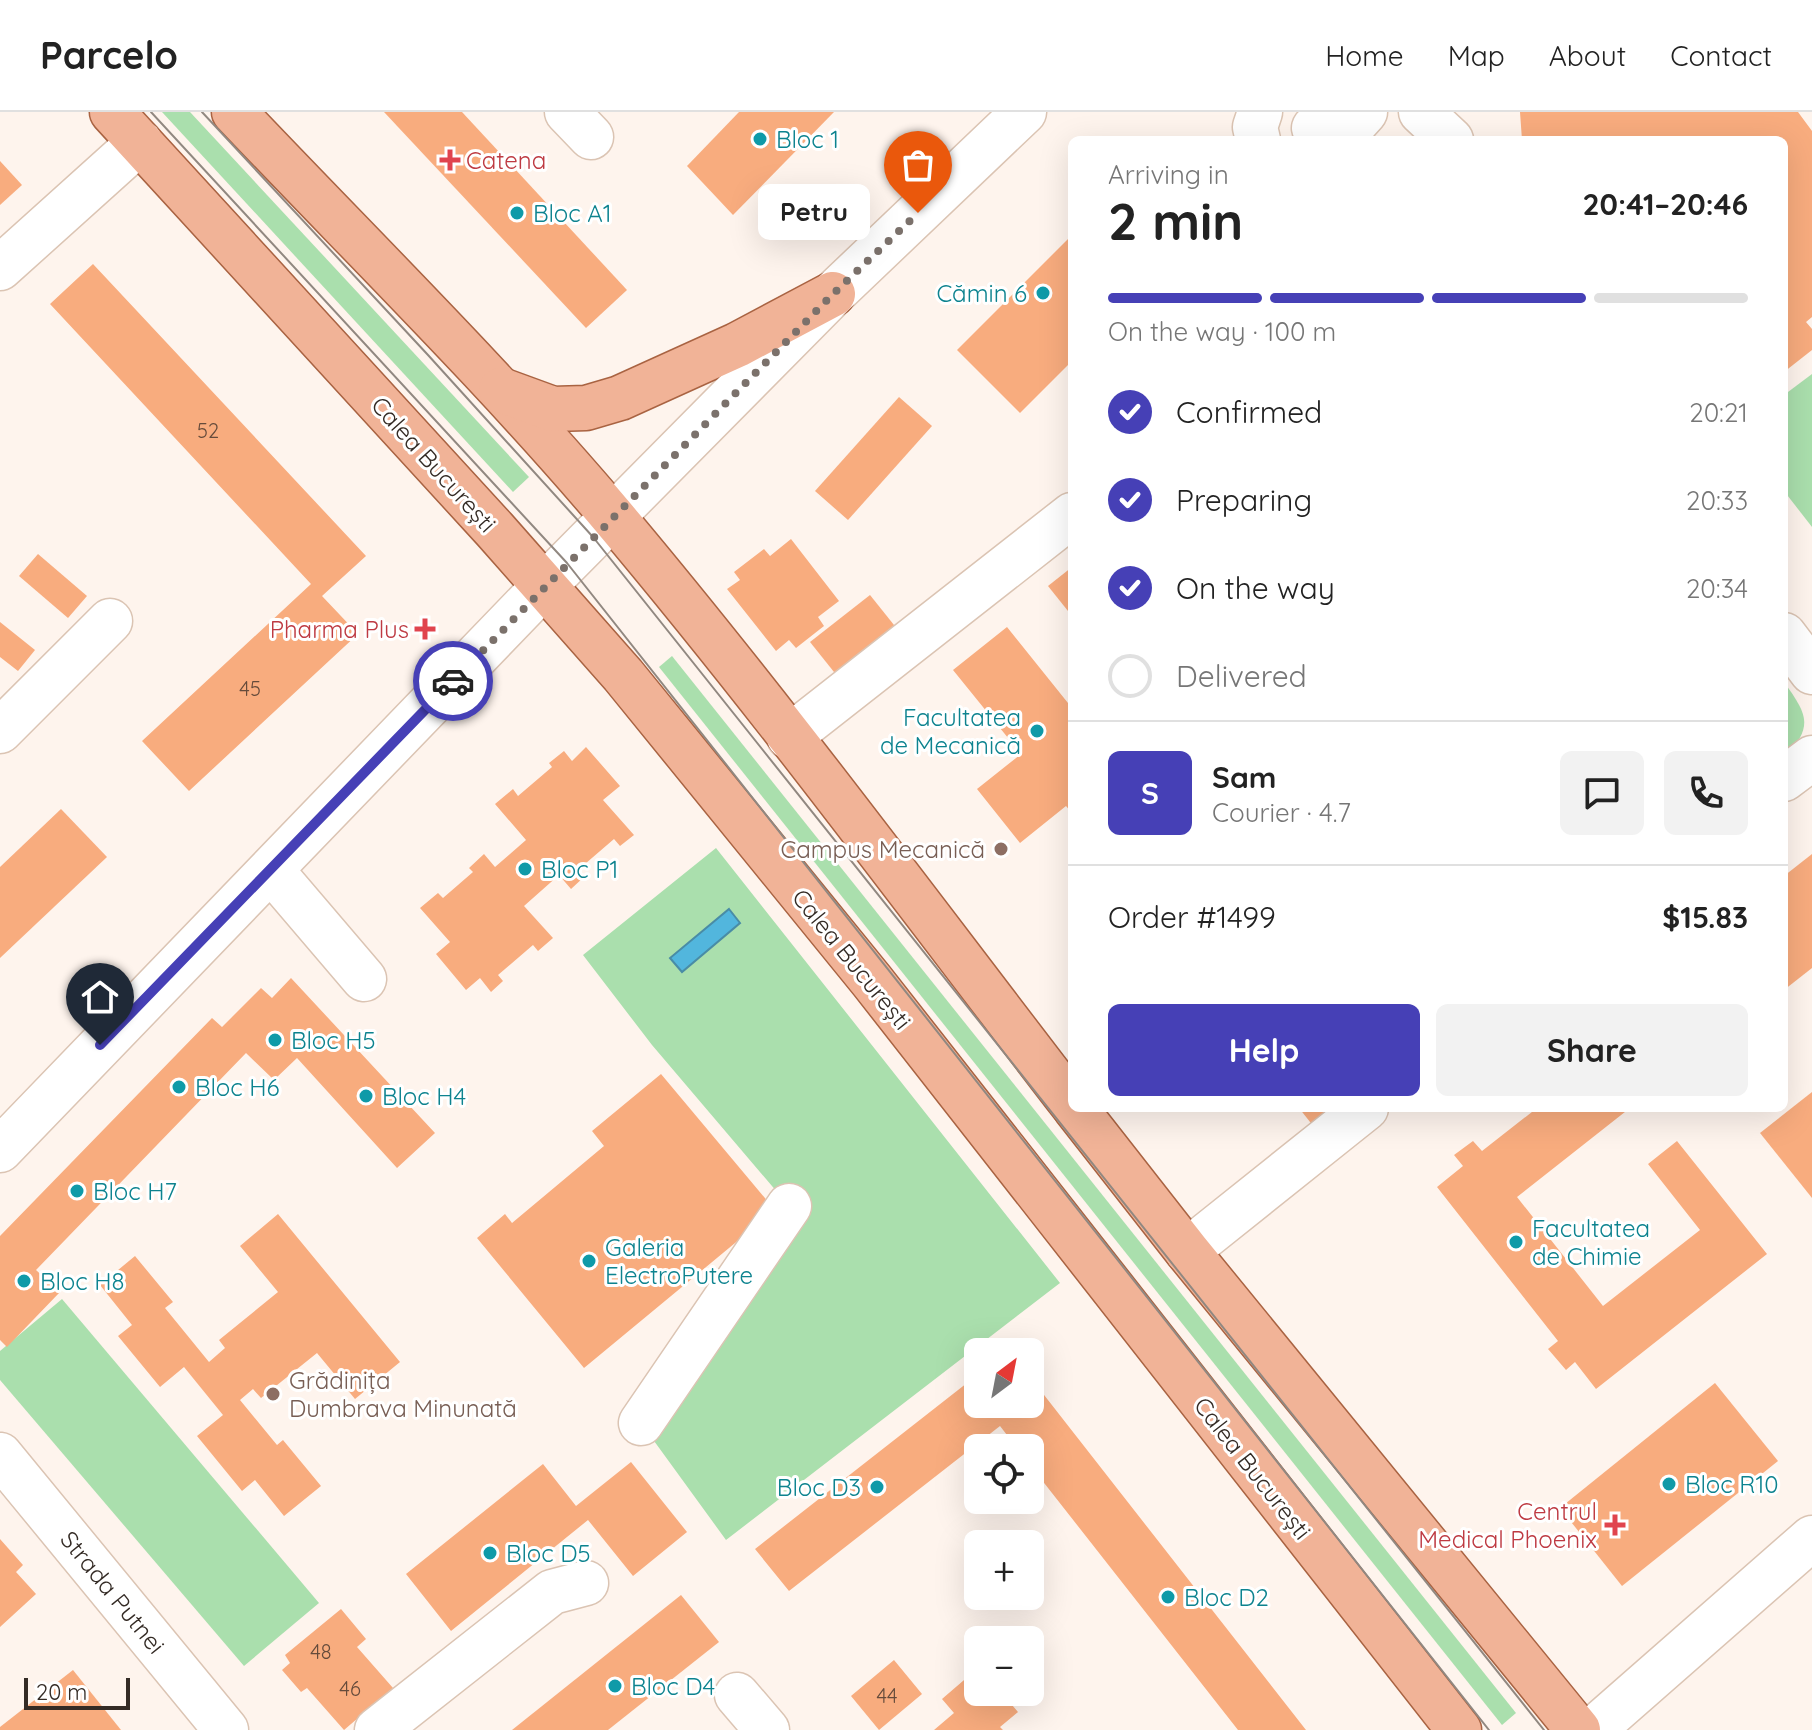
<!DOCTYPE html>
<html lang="en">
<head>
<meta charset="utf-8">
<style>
  :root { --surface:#fff; --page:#f2f2f2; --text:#222; --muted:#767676; --line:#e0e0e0; --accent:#4640b6 }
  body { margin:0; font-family:Quicksand,sans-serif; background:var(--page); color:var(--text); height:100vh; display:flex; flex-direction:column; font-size:30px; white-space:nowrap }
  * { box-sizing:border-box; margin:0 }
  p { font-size:26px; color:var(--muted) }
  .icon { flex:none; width:44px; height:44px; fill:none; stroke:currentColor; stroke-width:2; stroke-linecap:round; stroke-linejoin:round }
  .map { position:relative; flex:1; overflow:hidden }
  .sheet { position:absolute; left:1068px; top:24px; width:720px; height:976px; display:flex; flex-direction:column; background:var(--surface); border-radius:12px; box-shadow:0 8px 32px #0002 }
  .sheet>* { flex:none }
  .needle { width:52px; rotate:32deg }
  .fabs { position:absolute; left:964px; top:1226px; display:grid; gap:16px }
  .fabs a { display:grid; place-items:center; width:80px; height:80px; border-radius:12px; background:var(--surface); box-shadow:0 8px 32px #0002; font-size:40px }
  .scale { position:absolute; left:24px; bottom:20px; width:106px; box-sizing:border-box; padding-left:8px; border:4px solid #342b25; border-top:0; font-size:22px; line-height:28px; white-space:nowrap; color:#342b25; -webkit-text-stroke:6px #fff; paint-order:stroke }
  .pin { position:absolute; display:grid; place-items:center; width:68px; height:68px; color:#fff; margin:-82px -34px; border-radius:50% 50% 50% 0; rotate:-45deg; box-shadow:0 0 8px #0007 }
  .pin .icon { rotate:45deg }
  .courier { position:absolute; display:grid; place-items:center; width:80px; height:80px; margin:-40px; border:6px solid #4640b6; border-radius:50%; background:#fff; color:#222; box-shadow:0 2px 10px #0007 }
  .bubble { position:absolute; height:56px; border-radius:12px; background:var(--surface); box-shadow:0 8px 32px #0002; font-size:26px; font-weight:700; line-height:56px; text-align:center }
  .head em { font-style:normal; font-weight:700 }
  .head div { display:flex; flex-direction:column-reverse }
  .head { display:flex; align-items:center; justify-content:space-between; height:136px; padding:0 40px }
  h1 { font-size:52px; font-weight:700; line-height:60px }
  .bar { display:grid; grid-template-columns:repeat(4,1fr); gap:12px 8px; align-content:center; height:96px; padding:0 40px }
  .bar i { height:10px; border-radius:6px; background:var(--line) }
  .bar .selected { background:var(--accent) }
  .bar p { grid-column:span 4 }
  .line { display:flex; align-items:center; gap:20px; padding:0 40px; border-top:2px solid var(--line) }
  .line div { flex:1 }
  .round { display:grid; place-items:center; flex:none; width:84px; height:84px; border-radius:12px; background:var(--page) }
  ol { padding:0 40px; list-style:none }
  li { display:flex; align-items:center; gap:24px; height:88px }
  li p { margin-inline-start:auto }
  li .icon { padding:8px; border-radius:50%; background:var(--accent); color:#fff; stroke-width:4 }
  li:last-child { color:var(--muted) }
  li i { width:44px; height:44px; border:4px solid var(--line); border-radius:50% }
  .button { display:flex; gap:16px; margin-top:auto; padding:16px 40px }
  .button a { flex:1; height:92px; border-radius:12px; background:var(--accent); color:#fff; font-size:32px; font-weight:700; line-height:92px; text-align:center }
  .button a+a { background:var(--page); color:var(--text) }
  header { display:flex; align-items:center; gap:48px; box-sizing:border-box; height:112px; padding:0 40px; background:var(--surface); border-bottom:2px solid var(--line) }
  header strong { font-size:38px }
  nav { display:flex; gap:44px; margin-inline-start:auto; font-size:28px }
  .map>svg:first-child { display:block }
  .green { fill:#aadfad }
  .water { fill:#52b6dd; stroke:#498ca6; stroke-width:2 }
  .building { fill:#f8ac7e }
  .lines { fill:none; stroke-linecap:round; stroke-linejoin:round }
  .minor-casing { stroke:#dbc4b3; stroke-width:47 }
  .major-casing { stroke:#a96342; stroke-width:47 }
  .minor { stroke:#fff; stroke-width:44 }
  .major { stroke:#f1b397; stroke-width:44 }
  .tram { stroke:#918881; stroke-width:2 }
  .done { stroke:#7b716b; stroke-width:8; stroke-dasharray:0 14.4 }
  .route { stroke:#4640b6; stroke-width:10 }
  .culture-dot { fill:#0f9aa8; stroke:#fff; stroke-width:3 }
  .health-dot { fill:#e0444e; stroke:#fff; stroke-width:3 }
  .education-dot { fill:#8d6e63; stroke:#fff; stroke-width:3 }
  .labels { text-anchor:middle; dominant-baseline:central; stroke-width:6; stroke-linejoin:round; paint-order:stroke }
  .number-label { font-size:20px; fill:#654b3b }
  .culture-label { font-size:24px; fill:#0d838f; stroke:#fff; text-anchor:start }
  .health-label { font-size:24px; fill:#be3a42; stroke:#fff; text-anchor:end }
  .street-label { font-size:24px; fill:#342b25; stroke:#fff }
  .education-label { font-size:24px; fill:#785e54; stroke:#fff; text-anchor:end }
</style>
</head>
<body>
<header>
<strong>Parcelo</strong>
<nav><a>Home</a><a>Map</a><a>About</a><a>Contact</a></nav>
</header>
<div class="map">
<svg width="1812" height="1618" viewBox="0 0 1812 1618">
  <rect width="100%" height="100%" fill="#fef4ed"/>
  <g class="green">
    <path d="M162,0H190L529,365L513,380Z"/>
    <path d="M1812,262V415L1784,379V283Z"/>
    <path d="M672,544L1516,1601L1502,1613L659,555Z"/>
    <path d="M1784,570C1810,606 1812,615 1784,647Z"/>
    <path d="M716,736L1060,1171L726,1428L641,1311L800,1107L652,933L583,843Z"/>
    <path d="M62,1187L319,1491L244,1554L0,1268V1239Z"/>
  </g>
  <path class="water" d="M729,797L740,811L682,860L670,846Z"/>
  <g class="building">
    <path d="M384,0H462L627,178L586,216Z"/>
    <path d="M739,0H834L733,103L687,54Z"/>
    <path d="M1520,0H1798L1812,19V205L1806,210L1812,217V238L1784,260V28H1522Z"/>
    <path d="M0,49L22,73L0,93Z"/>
    <path d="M1072,123V249L1020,301L957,238Z"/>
    <path d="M93,152L366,444L322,484L358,522L189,679L142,629L311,472L50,192Z"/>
    <path d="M899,285L932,314L848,408L815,379Z"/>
    <path d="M791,427L839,489L818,505L824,514L796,536L789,528L776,539L727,477L740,468L734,460L764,437L770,444Z"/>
    <path d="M38,442L87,484L68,506L19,464Z"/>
    <path d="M1072,455V504L1048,474Z"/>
    <path d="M870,483L898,518L838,565L810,530Z"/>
    <path d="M0,510L35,538L18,559L0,545Z"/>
    <path d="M1007,515L1072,596V701L1066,694L1020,731L977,677L1021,642L953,558Z"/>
    <path d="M586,635L620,674L603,688L634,723L620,734L614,727L578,758L584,765L571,777L559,763L524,794L553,826L538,839L533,833L498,863L503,869L491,880L480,866L466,878L436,842L450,830L420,796L438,781L443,786L473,760L469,756L484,742L495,755L526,728L495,692L513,677L518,684L552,655L549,651L564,639L572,649Z"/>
    <path d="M61,697L107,745L0,846V755Z"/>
    <path d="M1812,742V856L1784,878V764Z"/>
    <path d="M291,866L435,1021L397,1056L297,946L274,968L246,941L36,1158L60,1180L7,1235L0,1228V1124L212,906L222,915L261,876L272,886Z"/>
    <path d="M661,962L775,1098L584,1256L477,1126L505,1102L512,1111L604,1034L592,1019Z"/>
    <path d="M1812,980V1086L1760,1021Z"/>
    <path d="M1299,996H1338L1314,1015Z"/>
    <path d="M1537,996H1630L1517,1085L1603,1194L1700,1118L1648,1052L1677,1029L1767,1142L1596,1277L1575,1250L1566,1258L1548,1237L1558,1229L1437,1075L1463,1054L1454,1043L1473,1029L1482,1039Z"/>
    <path d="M278,1102L400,1250L355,1287L317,1241L261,1286L253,1277L240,1288L277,1333L283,1328L321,1374L284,1404L255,1368L242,1379L197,1324L223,1303L184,1255L160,1275L118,1224L132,1213L100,1173L135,1144L173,1190L165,1196L209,1250L225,1236L219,1228L278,1180L240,1134Z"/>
    <path d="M1030,1265L1306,1618H1238L1030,1353V1336H1017L1000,1314L789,1479L755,1437L967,1271L978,1286V1292H983L986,1297L992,1292H1030Z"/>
    <path d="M1715,1271L1778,1349L1622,1474L1560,1396Z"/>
    <path d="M631,1350L687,1420L633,1464L588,1408L451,1519L406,1462L543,1352L576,1394Z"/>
    <path d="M0,1427L23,1453L16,1460L36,1482L0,1515Z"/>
    <path d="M681,1483L719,1530L608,1618H512Z"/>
    <path d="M341,1497L366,1527L357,1535L393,1576L344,1618L307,1576L301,1580L282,1558L290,1551L285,1543Z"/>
    <path d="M894,1548L922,1582L879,1618L851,1584Z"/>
    <path d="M978,1556V1580H1001L1018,1600L1000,1615L1003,1618H934L954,1601L942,1587Z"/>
    <path d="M73,1558L121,1618H0V1615Z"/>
  </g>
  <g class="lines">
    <defs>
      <g id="minor">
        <path d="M567,0L591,25"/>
        <path d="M1421,0L1451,28"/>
        <path d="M1314,16L1356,10L1365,0"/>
        <path d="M1258,28L1255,15L1260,0"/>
        <path d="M0,156L140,30"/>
        <path d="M1784,523L1812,560"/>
        <path d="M0,619L110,509"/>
        <path d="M789,625L1072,403"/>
        <path d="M1784,667L1812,646"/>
        <path d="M271,758L364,867"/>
        <path d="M0,1038L545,473L833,182L1024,0"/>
        <path d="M1187,1139L1366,996"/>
        <path d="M641,1311L789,1094"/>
        <path d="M0,1343L226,1618"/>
        <path d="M737,1583L767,1618"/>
        <path d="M377,1618L552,1480L586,1471"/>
        <path d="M1593,1618L1812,1426"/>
      </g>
      <g id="major">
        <path d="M112,0L495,418L623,563L872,869L1459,1618"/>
        <path d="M234,0C361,134 494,264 613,405C773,595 921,796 1072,992"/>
        <path d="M501,278L553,297L586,296L620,286L737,233L833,182"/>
        <path d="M1075,996L1187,1139L1578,1618"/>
      </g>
    </defs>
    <use href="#minor" class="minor-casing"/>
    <use href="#major" class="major-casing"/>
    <use href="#minor" class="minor"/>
    <use href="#major" class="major"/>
    <g class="tram">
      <path d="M151,0L567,451L1489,1618"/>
      <path d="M202,0L428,243L593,425L1544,1618"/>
    </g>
  </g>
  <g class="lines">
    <path class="done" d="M453,569L833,182L918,101"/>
    <path class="route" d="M100,933L453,569"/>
  </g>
  <g class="culture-dot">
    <circle cx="760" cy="27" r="8"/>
    <circle cx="517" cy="101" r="8"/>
    <circle cx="1043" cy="181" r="8"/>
    <circle cx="1037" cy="619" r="8"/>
    <circle cx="525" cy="757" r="8"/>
    <circle cx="275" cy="928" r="8"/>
    <circle cx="179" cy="975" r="8"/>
    <circle cx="366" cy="984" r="8"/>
    <circle cx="77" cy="1079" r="8"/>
    <circle cx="1516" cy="1130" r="8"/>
    <circle cx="589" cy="1149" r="8"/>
    <circle cx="24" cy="1169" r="8"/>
    <circle cx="1669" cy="1372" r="8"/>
    <circle cx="877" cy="1375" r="8"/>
    <circle cx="490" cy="1441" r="8"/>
    <circle cx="1168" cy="1485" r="8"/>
    <circle cx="615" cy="1574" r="8"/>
  </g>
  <g class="health-dot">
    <path d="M446 36h8v8h8v8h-8v8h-8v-8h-8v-8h8z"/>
    <path d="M421 505h8v8h8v8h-8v8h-8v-8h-8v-8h8z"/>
    <path d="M1611 1401h8v8h8v8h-8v8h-8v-8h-8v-8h8z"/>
  </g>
  <g class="education-dot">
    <circle cx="1001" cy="737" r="8"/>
    <circle cx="273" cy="1282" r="8"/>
  </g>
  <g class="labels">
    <g class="number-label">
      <text x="208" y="318">52</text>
      <text x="250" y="576">45</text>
      <text x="321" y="1539">48</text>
      <text x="350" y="1576">46</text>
      <text x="887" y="1583">44</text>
    </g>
    <g class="culture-label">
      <text x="776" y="27">Bloc 1</text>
      <text x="533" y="101">Bloc A1</text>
      <text x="1027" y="181" text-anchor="end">Cămin 6</text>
      <text x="1021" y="605" text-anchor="end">Facultatea<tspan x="1021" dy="28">de Mecanică</tspan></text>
      <text x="541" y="757">Bloc P1</text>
      <text x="291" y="928">Bloc H5</text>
      <text x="195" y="975">Bloc H6</text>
      <text x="382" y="984">Bloc H4</text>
      <text x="93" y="1079">Bloc H7</text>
      <text x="1532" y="1116">Facultatea<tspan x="1532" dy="28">de Chimie</tspan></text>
      <text x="605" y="1135">Galeria<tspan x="605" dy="28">ElectroPutere</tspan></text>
      <text x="40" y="1169">Bloc H8</text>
      <text x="1685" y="1372">Bloc R10</text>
      <text x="861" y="1375" text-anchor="end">Bloc D3</text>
      <text x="506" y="1441">Bloc D5</text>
      <text x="1184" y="1485">Bloc D2</text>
      <text x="631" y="1574">Bloc D4</text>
    </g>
    <g class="health-label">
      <text x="466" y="48" text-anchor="start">Catena</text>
      <text x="409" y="517">Pharma Plus</text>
      <text x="1597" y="1399">Centrul<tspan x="1597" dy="28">Medical Phoenix</tspan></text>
    </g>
    <g class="street-label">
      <text transform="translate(434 352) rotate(48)">Calea București</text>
      <text transform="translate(852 847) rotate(51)">Calea București</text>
      <text transform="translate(1253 1356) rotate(52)">Calea București</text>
      <text transform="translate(113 1480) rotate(51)">Strada Putnei</text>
    </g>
    <g class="education-label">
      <text x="985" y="737">Campus Mecanică</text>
      <text x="289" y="1268" text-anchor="start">Grădinița<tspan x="289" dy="28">Dumbrava Minunată</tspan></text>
    </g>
  </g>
</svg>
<div class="fabs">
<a><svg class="needle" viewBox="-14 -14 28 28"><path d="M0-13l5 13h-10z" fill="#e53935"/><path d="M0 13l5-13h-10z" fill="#767676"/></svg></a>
<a><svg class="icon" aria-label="locate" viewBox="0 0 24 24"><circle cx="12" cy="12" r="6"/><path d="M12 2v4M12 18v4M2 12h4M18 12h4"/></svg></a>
<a>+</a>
<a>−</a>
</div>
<div class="scale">20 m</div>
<div class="pin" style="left:918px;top:101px;background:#ea580c"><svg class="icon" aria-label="bag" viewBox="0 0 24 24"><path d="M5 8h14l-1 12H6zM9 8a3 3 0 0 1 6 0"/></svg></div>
<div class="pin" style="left:100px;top:933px;background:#1f2937"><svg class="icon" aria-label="home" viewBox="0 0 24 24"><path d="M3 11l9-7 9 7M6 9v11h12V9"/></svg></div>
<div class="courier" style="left:453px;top:569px"><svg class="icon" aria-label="car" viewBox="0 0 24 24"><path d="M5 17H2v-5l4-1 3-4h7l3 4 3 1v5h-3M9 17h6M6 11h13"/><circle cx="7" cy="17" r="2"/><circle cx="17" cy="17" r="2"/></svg></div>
<div class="bubble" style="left:758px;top:72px;width:112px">Petru</div>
<section class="sheet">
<div class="head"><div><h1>2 min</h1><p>Arriving in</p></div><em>20:41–20:46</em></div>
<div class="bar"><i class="selected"></i><i class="selected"></i><i class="selected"></i><i></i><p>On the way · 100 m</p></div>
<ol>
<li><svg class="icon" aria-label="check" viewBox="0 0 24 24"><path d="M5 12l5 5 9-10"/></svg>Confirmed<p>20:21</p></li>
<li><svg class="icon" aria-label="check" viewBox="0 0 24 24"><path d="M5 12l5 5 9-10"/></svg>Preparing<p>20:33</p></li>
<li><svg class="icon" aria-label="check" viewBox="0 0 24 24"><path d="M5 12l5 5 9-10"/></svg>On the way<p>20:34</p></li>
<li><i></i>Delivered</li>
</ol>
<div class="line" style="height:144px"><b class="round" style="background:var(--accent);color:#fff">S</b><div><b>Sam</b><p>Courier · 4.7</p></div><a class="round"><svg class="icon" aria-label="chat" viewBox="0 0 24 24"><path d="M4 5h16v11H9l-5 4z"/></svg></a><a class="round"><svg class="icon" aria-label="phone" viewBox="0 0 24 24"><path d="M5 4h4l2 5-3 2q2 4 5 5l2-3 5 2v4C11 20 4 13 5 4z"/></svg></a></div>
<div class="line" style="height:104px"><div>Order #1499</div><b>$15.83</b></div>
<div class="button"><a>Help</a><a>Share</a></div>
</section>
</div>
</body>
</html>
